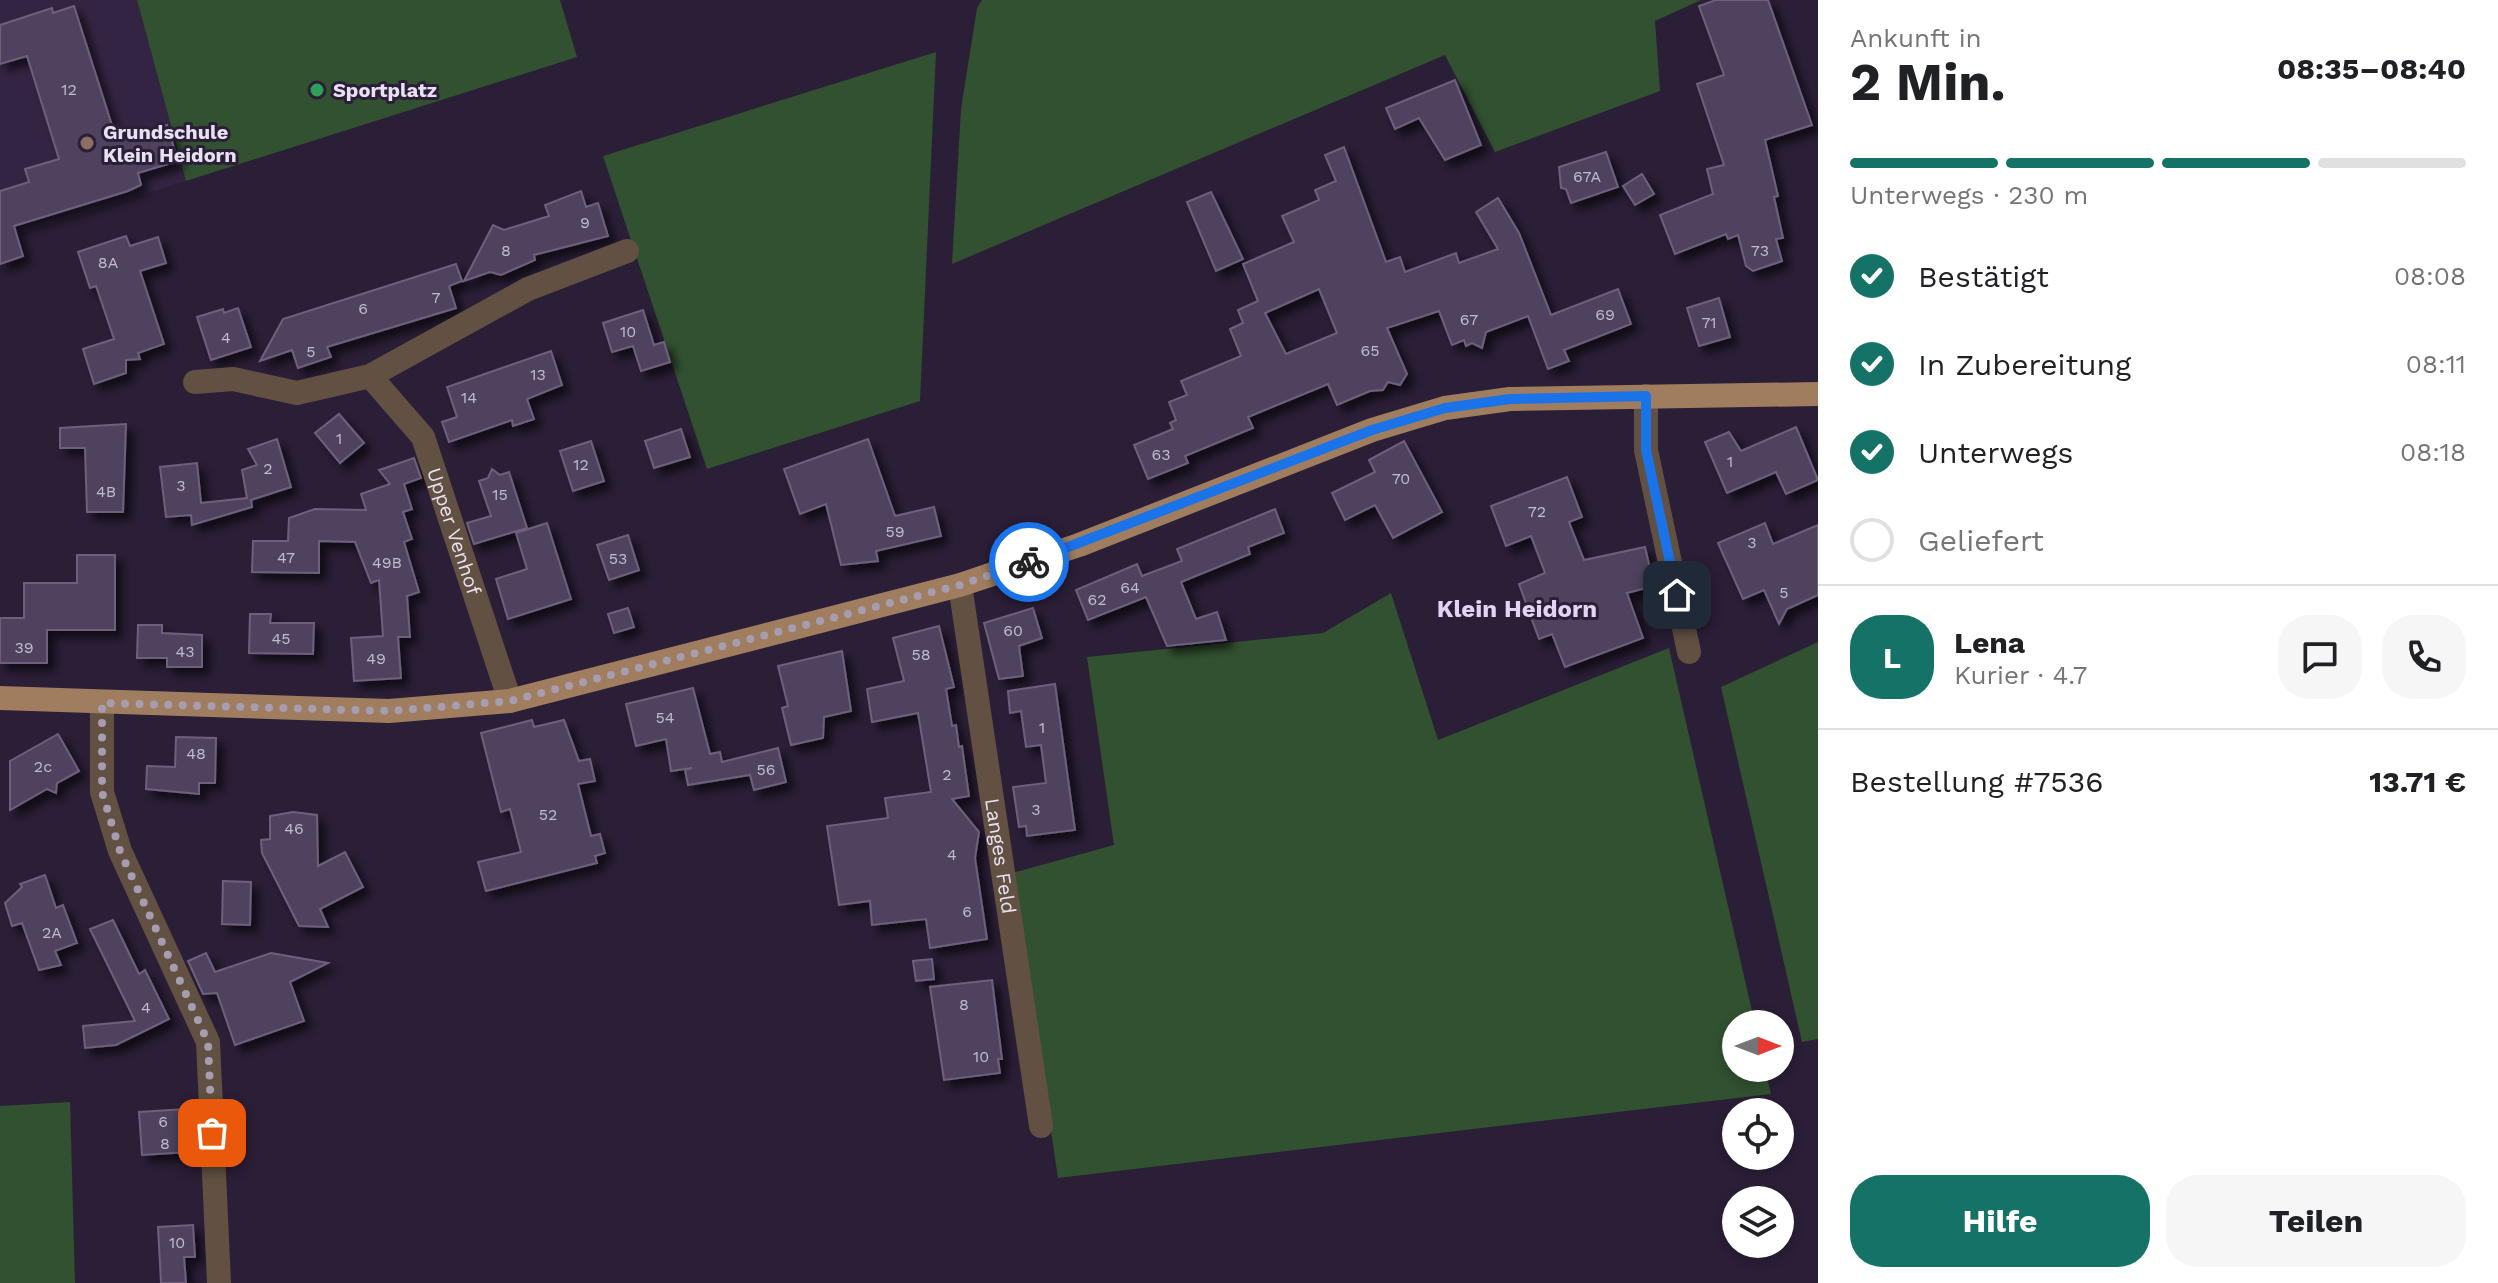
<!DOCTYPE html>
<html lang="de">
<head>
<meta charset="utf-8">
<style>
  :root { --surface:#fff; --page:#f6f6f6; --text:#202124; --muted:#757577; --line:#e0e0e0; --accent:#147266 }
  body { margin:0; font-family:"Work Sans",sans-serif; background:var(--page); color:var(--text); height:100vh; display:flex; flex-direction:column; font-size:30px; white-space:nowrap }
  * { box-sizing:border-box; margin:0 }
  p { font-size:26px; color:var(--muted) }
  .icon { flex:none; width:44px; height:44px; fill:none; stroke:currentColor; stroke-width:2; stroke-linecap:round; stroke-linejoin:round }
  .map { position:relative; flex:1; overflow:hidden }
  .details { display:flex; flex-direction:column; background:var(--surface); width:680px }
  .details>* { flex:none }
  .needle { width:52px; rotate:90deg }
  .controls { position:absolute; left:1722px; top:1010px; display:grid; gap:16px }
  .controls a { display:grid; place-items:center; width:72px; height:72px; border-radius:50%; background:var(--surface); box-shadow:0 4px 12px #0003; font-size:40px }
  .pin { position:absolute; display:grid; place-items:center; width:68px; height:68px; color:#fff; margin:-34px; border-radius:16px; box-shadow:0 4px 12px #0006 }
  .courier { position:absolute; display:grid; place-items:center; width:80px; height:80px; margin:-40px; border:6px solid #1a73e8; border-radius:50%; background:#fff; color:#222; box-shadow:0 2px 10px #0007 }
  .overview em { font-style:normal; font-weight:700 }
  .overview div { display:flex; flex-direction:column-reverse }
  .overview { display:flex; align-items:center; justify-content:space-between; height:136px; padding:0 32px }
  h1 { font-size:52px; font-weight:700; line-height:60px }
  .bar { display:grid; grid-template-columns:repeat(4,1fr); gap:12px 8px; align-content:center; height:96px; padding:0 32px }
  .bar i { height:10px; border-radius:6px; background:var(--line) }
  .bar .current { background:var(--accent) }
  .bar p { grid-column:span 4 }
  .line { display:flex; align-items:center; gap:20px; padding:0 32px; border-top:2px solid var(--line) }
  .line div { flex:1 }
  .round { display:grid; place-items:center; flex:none; width:84px; height:84px; border-radius:32px; background:var(--page) }
  ol { padding:0 32px; list-style:none }
  li { display:flex; align-items:center; gap:24px; height:88px }
  li p { margin-inline-start:auto }
  li .icon { padding:8px; border-radius:50%; background:var(--accent); color:#fff; stroke-width:4 }
  li:last-child { color:var(--muted) }
  li i { width:44px; height:44px; border:4px solid var(--line); border-radius:50% }
  .button { display:flex; gap:16px; margin-top:auto; padding:16px 32px }
  .button a { flex:1; height:92px; border-radius:32px; background:var(--accent); color:#fff; font-size:32px; font-weight:700; line-height:92px; text-align:center }
  .button a+a { background:var(--page); color:var(--text) }
  main { display:flex; flex:1; min-height:0 }
  .map>svg:first-child { display:block }
  .built { fill:#342443 }
  .green { fill:#315130 }
  .building { fill:#50435e; stroke:#6e607d; stroke-width:2; fill-rule:evenodd; filter:url(#shadow) }
  .lines { fill:none; stroke-linecap:round; stroke-linejoin:round }
  .minor { stroke:#625142; stroke-width:24 }
  .major { stroke:#9f7d5e; stroke-width:24 }
  .done { stroke:#a69db1; stroke-width:8; stroke-dasharray:0 14.4 }
  .route { stroke:#1a73e8; stroke-width:10 }
  .leisure-dot { fill:#2e9e5b; stroke:#2b1e37; stroke-width:3 }
  .education-dot { fill:#8d6e63; stroke:#2b1e37; stroke-width:3 }
  .labels { text-anchor:middle; dominant-baseline:central; stroke-width:6; stroke-linejoin:round; paint-order:stroke }
  .number-label { font-size:16px; fill:#c3bacd }
  .poi-label { font-size:20px; font-weight:bold; fill:#e9e1f2; stroke:#2b1e37; text-anchor:start }
  .street-label { font-size:20px; fill:#e9e1f2; stroke:#2b1e37 }
  .quarter-label { font-size:24px; font-weight:bold; fill:#e3d3f4; stroke:#2b1e37 }
</style>
</head>
<body>
<main>
<div class="map">
<svg width="1818" height="1283" viewBox="0 0 1818 1283">
  <defs>
    <filter id="shadow"><feDropShadow dx="7" dy="7" stdDeviation="4" flood-color="#0009"/></filter>
  </defs>
  <rect width="100%" height="100%" fill="#2b1e37"/>
  <path class="built" d="M0,0H137L186,181L12,236L0,200Z"/>
  <g class="green">
    <path d="M137,0H560L577,57L186,181Z"/>
    <path d="M982,0H1701L1655,21L1660,91L1495,152L1445,55L952,264L961,109L977,8Z"/>
    <path d="M936,52L920,401L707,469L603,156Z"/>
    <path d="M1391,593L1438,740L1669,648L1755,1024H1736V1068H1765L1771,1094L1058,1178L1012,873L1114,845L1087,657L1323,633Z"/>
    <path d="M1818,642V1039L1802,1042L1721,687Z"/>
    <path d="M70,1102L75,1283H0V1106Z"/>
  </g>
  <g class="building">
    <path d="M1716,0H1768L1812,125L1765,140L1778,196L1774,197L1783,238L1776,239L1782,261L1753,271L1746,266L1738,235L1728,239L1726,234L1675,254L1660,215L1713,194L1707,169L1724,165L1697,84L1724,75L1699,6Z"/>
    <path d="M74,6L117,141L167,125L178,161L138,173L141,185L128,191L14,226L23,256L0,264V191L29,182L25,169L59,159L27,56L0,64V25L52,8L53,13Z"/>
    <path d="M1455,80L1481,145L1445,160L1419,118L1395,129L1386,108Z"/>
    <path d="M1344,147L1386,262L1400,257L1405,272L1456,253L1459,263L1498,249L1476,212L1498,198L1519,233L1551,315L1618,289L1631,324L1564,350L1569,361L1548,369L1528,316L1486,332L1482,348L1472,343L1466,346L1464,340L1452,345L1439,311L1387,328L1407,374L1400,385L1388,382L1383,390L1370,391L1337,405L1328,384L1248,417L1253,428L1185,456L1188,463L1148,479L1134,445L1173,429L1170,423L1176,420L1169,402L1187,395L1181,381L1241,356L1230,329L1243,323L1238,310L1258,301L1243,264L1294,242L1282,216L1319,200L1315,190L1336,181L1325,155ZM1319,289L1337,333L1286,354L1265,313Z"/>
    <path d="M1606,152L1618,187L1571,203L1566,189L1561,188L1559,167Z"/>
    <path d="M1642,174L1654,194L1635,205L1623,186Z"/>
    <path d="M581,191L586,207L598,203L608,236L534,255L535,260L501,275L490,272L464,281L493,225L504,230L549,216L545,205Z"/>
    <path d="M1211,192L1243,259L1216,271L1187,202Z"/>
    <path d="M126,236L130,246L158,237L166,263L140,271L164,344L138,353L140,359L126,360V373L94,384L83,349L114,339L96,286L90,288L78,252Z"/>
    <path d="M456,264L462,281L449,286L456,308L327,347L331,357L298,368L292,350L260,361L283,319Z"/>
    <path d="M1719,298L1730,337L1699,346L1687,308Z"/>
    <path d="M238,308L251,347L211,360L197,317L223,309L224,313Z"/>
    <path d="M643,310L654,345L664,342L670,362L641,371L633,346L612,352L603,323Z"/>
    <path d="M551,351L562,385L527,399L534,419L513,426L512,420L449,442L442,422L457,417L447,387Z"/>
    <path d="M339,414L364,443L340,463L315,433Z"/>
    <path d="M126,424L123,512H87L85,448H60V428Z"/>
    <path d="M1796,427L1818,480L1786,494L1776,472L1727,493L1705,442L1729,432L1741,451Z"/>
    <path d="M681,429L690,457L654,468L645,441Z"/>
    <path d="M277,439L291,487L251,500L252,507L192,525L191,515L166,517L160,467L197,463L201,503L247,498L242,470L257,465L248,449Z"/>
    <path d="M868,439L895,516L934,507L941,536L876,551L878,561L841,565L826,504L800,514L784,469Z"/>
    <path d="M591,441L604,481L573,491L560,451Z"/>
    <path d="M1404,441L1442,512L1393,538L1375,505L1345,520L1332,493L1375,472L1369,460Z"/>
    <path d="M414,458L421,478L404,484L412,509L403,512L412,539L404,542L419,592L407,596L410,637H398L401,678L354,681L351,638L383,636L379,580L371,583L355,542L319,541V573L252,572L253,541H288L289,518L315,509L366,510L361,494L390,484L379,470Z"/>
    <path d="M492,469L500,475L509,472L527,528L474,544L467,523L491,516L479,481L488,478Z"/>
    <path d="M1567,477L1582,517L1569,522L1584,560L1645,547L1654,586L1627,593L1643,638L1565,667L1552,634L1539,639L1519,584L1545,573L1531,536L1506,546L1491,506Z"/>
    <path d="M1275,509L1284,533L1248,547L1250,554L1181,582L1196,619L1217,612L1226,640L1167,646L1146,597L1088,620L1076,590L1137,564L1142,576L1182,561L1177,549Z"/>
    <path d="M547,523L571,599L508,619L496,579L527,569L516,533Z"/>
    <path d="M1765,523L1773,544L1818,525V595L1787,609L1779,624L1764,590L1743,599L1718,543Z"/>
    <path d="M628,535L639,570L609,580L597,545Z"/>
    <path d="M77,555H115V630H47V663H0V618H24V583H77Z"/>
    <path d="M628,608L634,627L614,633L608,614Z"/>
    <path d="M1033,608L1042,638L1019,646L1023,676L999,679L984,623Z"/>
    <path d="M250,614H271L270,623H314L313,654L249,653Z"/>
    <path d="M138,625H162V633L202,635V667H167V658H137Z"/>
    <path d="M939,626L954,687L946,689L952,726L956,725L959,747L962,746L969,796L952,799L979,832L975,858L987,939L930,948L926,919L872,925L870,901L839,905L827,826L888,818L885,798L931,792L918,713L872,722L867,689L904,681L893,638Z"/>
    <path d="M842,651L851,711L824,717L823,738L791,745L782,708L788,706L778,666Z"/>
    <path d="M1055,684L1075,830L1027,836L1026,826L1019,827L1013,787L1046,783L1041,745L1026,747L1021,711L1010,713L1008,691Z"/>
    <path d="M693,688L710,754L720,752L722,762L778,748L786,782L754,790L750,775L688,785L685,770L692,768L671,771L666,739L636,746L626,704Z"/>
    <path d="M532,720L534,727L564,720L579,761L590,759L595,781L578,784L591,836L600,834L605,853L595,856L597,863L486,891L478,862L521,852L510,809L501,812L481,733Z"/>
    <path d="M58,734L79,771L57,783L56,793L47,789L10,810V761Z"/>
    <path d="M176,737L216,738L215,783H199V794L146,789L147,766L175,767Z"/>
    <path d="M293,812L317,815L318,866L345,852L363,887L320,909L328,927L299,926L262,853L261,840L270,839V816Z"/>
    <path d="M45,875L56,908L63,905L77,943L55,951L61,965L39,970L22,923L12,926L5,903L22,887L20,884Z"/>
    <path d="M223,881L251,882L250,925L222,924Z"/>
    <path d="M113,920L139,974L145,970L169,1019L116,1045L85,1048L83,1026L135,1021L90,929Z"/>
    <path d="M206,953L215,972L271,953L328,963L290,982L304,1021L235,1045L217,993L203,994L188,961Z"/>
    <path d="M932,959L934,979L916,981L913,961Z"/>
    <path d="M992,980L1002,1059H998L1000,1073L944,1080L930,987Z"/>
    <path d="M186,1109L189,1152L142,1155L139,1112Z"/>
    <path d="M193,1225L195,1257H184L186,1283H161L158,1227Z"/>
  </g>
  <g class="lines">
    <g class="minor">
      <path id="s1" d="M370,376L423,437L510,701"/>
      <path d="M195,382L233,379L297,393L370,376L528,289L627,251"/>
      <path d="M1646,396V450L1689,652"/>
      <path id="s2" d="M960,585L1041,1126"/>
      <path d="M102,703V792L120,851L208,1042L219,1283"/>
    </g>
    <path class="major" d="M0,698L389,711L510,701L960,585L1079,545L1372,430L1445,408L1510,399L1818,394"/>
  </g>
  <g class="lines">
    <path class="done" d="M212,1133L208,1042L120,851L102,792V703L389,711L510,701L960,585L1029,562"/>
    <path class="route" d="M1029,562L1372,430L1445,408L1510,399L1646,396V450L1677,595"/>
  </g>
  <circle class="leisure-dot" cx="317" cy="90" r="8"/>
  <circle class="education-dot" cx="87" cy="143" r="8"/>
  <g class="labels">
    <g class="number-label">
      <text x="69" y="89">12</text>
      <text x="1587" y="176">67A</text>
      <text x="585" y="222">9</text>
      <text x="506" y="250">8</text>
      <text x="1760" y="250">73</text>
      <text x="108" y="262">8A</text>
      <text x="436" y="297">7</text>
      <text x="363" y="308">6</text>
      <text x="1605" y="314">69</text>
      <text x="1469" y="319">67</text>
      <text x="1709" y="322">71</text>
      <text x="628" y="331">10</text>
      <text x="226" y="337">4</text>
      <text x="1370" y="350">65</text>
      <text x="311" y="351">5</text>
      <text x="538" y="374">13</text>
      <text x="469" y="397">14</text>
      <text x="339" y="438">1</text>
      <text x="1161" y="454">63</text>
      <text x="1730" y="461">1</text>
      <text x="581" y="464">12</text>
      <text x="268" y="468">2</text>
      <text x="1401" y="478">70</text>
      <text x="181" y="485">3</text>
      <text x="106" y="491">4B</text>
      <text x="500" y="494">15</text>
      <text x="1537" y="511">72</text>
      <text x="895" y="531">59</text>
      <text x="1752" y="542">3</text>
      <text x="286" y="557">47</text>
      <text x="618" y="558">53</text>
      <text x="387" y="562">49B</text>
      <text x="1130" y="587">64</text>
      <text x="1784" y="592">5</text>
      <text x="1097" y="599">62</text>
      <text x="1013" y="630">60</text>
      <text x="281" y="638">45</text>
      <text x="24" y="647">39</text>
      <text x="185" y="651">43</text>
      <text x="921" y="654">58</text>
      <text x="376" y="658">49</text>
      <text x="665" y="717">54</text>
      <text x="1042" y="727">1</text>
      <text x="196" y="753">48</text>
      <text x="43" y="766">2c</text>
      <text x="766" y="769">56</text>
      <text x="947" y="774">2</text>
      <text x="1036" y="809">3</text>
      <text x="548" y="814">52</text>
      <text x="294" y="828">46</text>
      <text x="952" y="854">4</text>
      <text x="967" y="911">6</text>
      <text x="52" y="932">2A</text>
      <text x="964" y="1004">8</text>
      <text x="146" y="1007">4</text>
      <text x="981" y="1056">10</text>
      <text x="163" y="1121">6</text>
      <text x="165" y="1143">8</text>
      <text x="177" y="1242">10</text>
    </g>
    <g class="poi-label">
      <text x="333" y="90">Sportplatz</text>
      <text x="103" y="132">Grundschule<tspan x="103" dy="23">Klein Heidorn</tspan></text>
    </g>
    <g class="street-label">
      <text stroke="none"><textPath href="#s1" startOffset="180">Upper Venhof</textPath></text>
      <text stroke="none"><textPath href="#s2" startOffset="274">Langes Feld</textPath></text>
    </g>
    <g class="quarter-label">
      <text x="1517" y="609">Klein Heidorn</text>
    </g>
  </g>
</svg>
<div class="controls">
<a><svg class="needle" viewBox="-14 -14 28 28"><path d="M0-13l5 13h-10z" fill="#e53935"/><path d="M0 13l5-13h-10z" fill="#757577"/></svg></a>
<a><svg class="icon" aria-label="locate" viewBox="0 0 24 24"><circle cx="12" cy="12" r="6"/><path d="M12 2v4M12 18v4M2 12h4M18 12h4"/></svg></a>
<a><svg class="icon" aria-label="layers" viewBox="0 0 24 24"><path d="M12 4l9 5-9 5-9-5zM3 14l9 5 9-5"/></svg></a>
</div>
<div class="pin" style="left:212px;top:1133px;background:#ea580c"><svg class="icon" aria-label="bag" viewBox="0 0 24 24"><path d="M5 8h14l-1 12H6zM9 8a3 3 0 0 1 6 0"/></svg></div>
<div class="pin" style="left:1677px;top:595px;background:#1f2937"><svg class="icon" aria-label="home" viewBox="0 0 24 24"><path d="M3 11l9-7 9 7M6 9v11h12V9"/></svg></div>
<div class="courier" style="left:1029px;top:562px"><svg class="icon" aria-label="bike" viewBox="0 0 24 24"><circle cx="6" cy="16" r="4"/><circle cx="18" cy="16" r="4"/><path d="M6 16l4-8h5l3 8M10 8l3 8H6M13 5h3"/></svg></div>
</div>
<section class="details">
<div class="overview"><div><h1>2 Min.</h1><p>Ankunft in</p></div><em>08:35–08:40</em></div>
<div class="bar"><i class="current"></i><i class="current"></i><i class="current"></i><i></i><p>Unterwegs · 230 m</p></div>
<ol>
<li><svg class="icon" aria-label="check" viewBox="0 0 24 24"><path d="M5 12l5 5 9-10"/></svg>Bestätigt<p>08:08</p></li>
<li><svg class="icon" aria-label="check" viewBox="0 0 24 24"><path d="M5 12l5 5 9-10"/></svg>In Zubereitung<p>08:11</p></li>
<li><svg class="icon" aria-label="check" viewBox="0 0 24 24"><path d="M5 12l5 5 9-10"/></svg>Unterwegs<p>08:18</p></li>
<li><i></i>Geliefert</li>
</ol>
<div class="line" style="height:144px"><b class="round" style="background:var(--accent);color:#fff">L</b><div><b>Lena</b><p>Kurier · 4.7</p></div><a class="round"><svg class="icon" aria-label="chat" viewBox="0 0 24 24"><path d="M4 5h16v11H9l-5 4z"/></svg></a><a class="round"><svg class="icon" aria-label="phone" viewBox="0 0 24 24"><path d="M5 4h4l2 5-3 2q2 4 5 5l2-3 5 2v4C11 20 4 13 5 4z"/></svg></a></div>
<div class="line" style="height:104px"><div>Bestellung #7536</div><b>13.71 €</b></div>
<div class="button"><a>Hilfe</a><a>Teilen</a></div>
</section>
</main>
</body>
</html>
